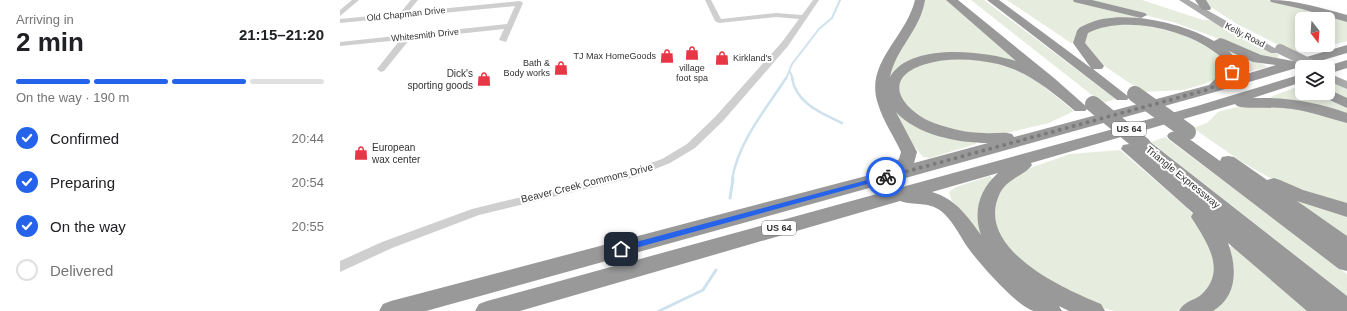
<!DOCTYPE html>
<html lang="en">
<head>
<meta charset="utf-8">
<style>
  :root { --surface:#fff; --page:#f2f2f2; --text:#202124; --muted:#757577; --line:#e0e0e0; --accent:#2563eb }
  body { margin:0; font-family:Helvetica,sans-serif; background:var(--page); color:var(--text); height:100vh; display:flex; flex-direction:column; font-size:15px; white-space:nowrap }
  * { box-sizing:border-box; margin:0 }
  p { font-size:13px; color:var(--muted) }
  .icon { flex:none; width:22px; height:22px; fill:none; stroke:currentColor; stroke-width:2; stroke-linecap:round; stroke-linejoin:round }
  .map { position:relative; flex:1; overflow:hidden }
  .sheet { display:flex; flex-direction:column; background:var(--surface); width:340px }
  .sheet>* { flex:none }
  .needle { width:26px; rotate:163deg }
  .tools { position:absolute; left:955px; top:12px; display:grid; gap:8px }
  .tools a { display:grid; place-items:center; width:40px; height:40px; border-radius:6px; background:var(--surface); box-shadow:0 2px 10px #0003; font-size:20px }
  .pin { position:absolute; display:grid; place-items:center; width:34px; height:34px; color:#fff; margin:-17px; border-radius:8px; box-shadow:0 2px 6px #0006 }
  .courier { position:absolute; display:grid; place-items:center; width:40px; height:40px; margin:-20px; border:3px solid #2563eb; border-radius:50%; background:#fff; color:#222; box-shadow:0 1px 5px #0007 }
  .head em { font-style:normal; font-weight:800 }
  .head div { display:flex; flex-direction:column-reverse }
  .head { display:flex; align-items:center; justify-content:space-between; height:68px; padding:0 16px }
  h1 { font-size:26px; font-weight:800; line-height:30px }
  .bar { display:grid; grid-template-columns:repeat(4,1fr); gap:6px 4px; align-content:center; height:48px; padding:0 16px }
  .bar i { height:5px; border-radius:3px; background:var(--line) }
  .bar .active { background:var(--accent) }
  .bar p { grid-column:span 4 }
  ol { padding:0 16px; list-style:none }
  li { display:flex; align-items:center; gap:12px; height:44px }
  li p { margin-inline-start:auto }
  li .icon { padding:4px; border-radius:50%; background:var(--accent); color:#fff; stroke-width:4 }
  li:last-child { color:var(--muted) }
  li i { width:22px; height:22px; border:2px solid var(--line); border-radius:50% }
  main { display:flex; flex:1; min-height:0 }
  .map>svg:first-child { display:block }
  .green { fill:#e6ecde; fill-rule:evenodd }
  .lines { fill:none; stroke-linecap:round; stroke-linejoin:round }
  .stream-far2 { stroke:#cee2ee; stroke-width:2 }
  .stream-far1 { stroke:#cee2ee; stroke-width:2.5 }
  .stream { stroke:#cee2ee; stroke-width:3 }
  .minor { fill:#cfcfcf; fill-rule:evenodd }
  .major { fill:#aaa; fill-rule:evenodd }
  .highway { fill:#999; fill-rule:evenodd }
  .major-bridge { stroke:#aaa; stroke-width:10 }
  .highway-bridge { stroke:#999; stroke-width:16 }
  .route { fill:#2563eb }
  .done { stroke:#7a7a7a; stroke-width:4; stroke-dasharray:0 7.2 }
  .labels { text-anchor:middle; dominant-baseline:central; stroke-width:4; stroke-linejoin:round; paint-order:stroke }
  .far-street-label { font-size:9px; fill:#323232; stroke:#fff }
  .far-poi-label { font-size:9px; fill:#323232; stroke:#fff; text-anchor:end }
  .shield { fill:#fff; stroke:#707070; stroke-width:1 }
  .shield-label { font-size:9px; font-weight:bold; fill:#323232 }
  .poi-label { font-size:10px; fill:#323232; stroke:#fff; text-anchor:end }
  .street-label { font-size:10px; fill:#323232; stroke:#fff }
</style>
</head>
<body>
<main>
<section class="sheet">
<div class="head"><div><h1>2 min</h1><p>Arriving in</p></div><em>21:15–21:20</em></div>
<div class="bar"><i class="active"></i><i class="active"></i><i class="active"></i><i></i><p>On the way · 190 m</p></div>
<ol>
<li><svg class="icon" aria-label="check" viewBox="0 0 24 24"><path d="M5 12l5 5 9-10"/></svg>Confirmed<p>20:44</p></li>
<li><svg class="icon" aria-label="check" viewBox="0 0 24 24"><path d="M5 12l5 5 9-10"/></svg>Preparing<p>20:54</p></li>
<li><svg class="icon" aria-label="check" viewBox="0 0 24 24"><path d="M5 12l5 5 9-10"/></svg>On the way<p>20:55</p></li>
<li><i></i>Delivered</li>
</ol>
</section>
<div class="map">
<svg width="1007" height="311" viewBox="0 0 1007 311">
  <rect width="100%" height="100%" fill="#fff"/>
  <g class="green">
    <path d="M583,0H608L687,67L602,55L550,81L546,75Z"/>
    <path d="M631,0H644L776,99L762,103Z"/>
    <path d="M667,0H732L835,26L779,20L736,35L735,43H731Z"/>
    <path d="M743,0H802L863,20H872L939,55L936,61L908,53L874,37L833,22Z"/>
    <path d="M864,0H927L946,3L1007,20V41L968,52H952L897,24L863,2ZM962,19H988V45H962Z"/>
    <path d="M768,24L816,25L866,41L891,64L879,78L861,85L843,90L803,92L760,63L748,53L743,37L748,31Z"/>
    <path d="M879,43L924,65L927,67L900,74L898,73L899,66Z"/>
    <path d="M631,58L669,66L697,81L734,111L709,123L667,133L643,136L608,131L564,108L557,82C571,59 607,59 631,58Z"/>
    <path d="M988,82L995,83L1007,89V101L988,91Z"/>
    <path d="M962,85V93H981L1007,106V115L930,97Z"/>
    <path d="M551,102L555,108L635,142L636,144L590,158L583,157L570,141Z"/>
    <path d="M934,104L1007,120V206L932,179L902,162L853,128L867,123L878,112L885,110L901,106Z"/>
    <path d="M825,137L1007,274V296L811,142Z"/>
    <path d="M780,150L846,207L864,227L876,248L872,288L857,302L837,311H775L746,304L715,291L660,241L652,202L658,187L687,169L730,154Z"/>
    <path d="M650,176L653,179C634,199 640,213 646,237L640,239L611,199L609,192L616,187Z"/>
    <path d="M940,190L1007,213V241Z"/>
    <path d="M894,246L977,311H869C890,285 900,281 889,247Z"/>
  </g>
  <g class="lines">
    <g class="stream-far2">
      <path d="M450,72L453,79"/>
      <path d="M446,79L452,64L479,29L492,18L500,0"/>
    </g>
    <g class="stream-far1">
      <path d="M452,78C456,103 481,113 502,123"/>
      <path d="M392,180C398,142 426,109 446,78"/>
    </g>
    <g class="stream">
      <path d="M390,198L393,179"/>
      <path d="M319,311L363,290L376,270"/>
    </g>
    <g class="minor">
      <path d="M12,0H19L0,16V10Z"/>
      <path d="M71,0H78L68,12L180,1L183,3L166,42L159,40L164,29L70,39L44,71L41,72L37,69L60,40L0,46V42L167,24L175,6L0,23V19L60,13Z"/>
      <path d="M365,0H371L381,19L436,13L462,15L473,0H479L448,46L383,121L355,148L330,163L295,177L139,215L52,248L0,272V261L42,242L132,209L288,171L322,159L347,144L375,117L442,42L459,19L436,17L379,23L375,21Z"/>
    </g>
    <g class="major">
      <path d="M839,0H849L940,51L939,53H931L881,27Z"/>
      <path d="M988,73L1007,81V89L988,81Z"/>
    </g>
    <g class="highway">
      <path d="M575,0H585C580,31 556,48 550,77C570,42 644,51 676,61L606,0H618L714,78L748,108L745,111H735C711,91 689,72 658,64C636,59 608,57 586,64C539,78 562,110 594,123C611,129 627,133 645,133C654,134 663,131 672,134L674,137L869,85L888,66C884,62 881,56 876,53C845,29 784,15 748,33L745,43L764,66L762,69H753L789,97L787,100H777L647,0H659L751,68L733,43L737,31C739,27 743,26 747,24C780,8 844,23 874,41L880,38L884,39L921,55L953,61L1007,45V53L875,92L86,311H39L43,304L51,301L545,171L559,159L561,152C554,136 543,121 538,104C524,63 566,38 575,0ZM889,51L913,62L936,65L893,78L902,66ZM556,112C577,135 618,143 648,143L574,163L577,152Z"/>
      <path d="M733,0H752L805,13L807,15L801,18L734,2Z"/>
      <path d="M855,0H866L871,8L870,10H862Z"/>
      <path d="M930,0C957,0 981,8 1007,15V22L962,9L931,2Z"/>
      <path d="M1007,60V68L988,74V67H984Z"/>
      <path d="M962,74V82L913,98C945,97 977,102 1007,113V123C985,117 966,110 943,108C928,106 911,110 897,106L895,104L691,163L692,165C684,176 668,178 660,193C633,248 723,289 761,304L765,311H729L719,306L722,311C713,311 703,311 694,311C678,308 636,260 626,245C619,234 612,220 601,211C588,201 574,206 560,201L180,311H135L139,304L147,301L857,106ZM658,173C639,190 633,212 641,235C627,216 616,199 592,192Z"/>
      <path d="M988,89L1007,98V108L981,96L979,93H988Z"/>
      <path d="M835,131L841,133L880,161L882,157L888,156L894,157L927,180L934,178L940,180L963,190L1007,203V217L957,201L1007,236V271L999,269L829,139L827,136L829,133Z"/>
      <path d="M803,140L809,141L1007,296V311H967L888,243C897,267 898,296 873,311H839C844,301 853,301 861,295C888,270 866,241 851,217L853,213L781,149L783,145L789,144L795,146L797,141Z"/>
    </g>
    <path class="major-bridge" d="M940,49L977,67"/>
    <g class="highway-bridge">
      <path d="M795,94L848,132"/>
      <path d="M753,104L803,145"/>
    </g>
  </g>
  <path class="route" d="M546,175H549V178L281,252L277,249L281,246Z"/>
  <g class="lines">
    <path class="done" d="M546,177L870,89L892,72"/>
  </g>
  <defs>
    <symbol id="shop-bare" viewBox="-9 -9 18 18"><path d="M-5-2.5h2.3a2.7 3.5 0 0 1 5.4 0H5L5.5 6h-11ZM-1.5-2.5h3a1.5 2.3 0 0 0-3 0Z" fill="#e73746" stroke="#fff" stroke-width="2.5" paint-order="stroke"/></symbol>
  </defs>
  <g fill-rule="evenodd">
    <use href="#shop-bare" x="342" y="43" width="20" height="20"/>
    <use href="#shop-bare" x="317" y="46" width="20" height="20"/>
    <use href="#shop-bare" x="372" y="48" width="20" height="20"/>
    <use href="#shop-bare" x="211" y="58" width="20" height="20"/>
    <use href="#shop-bare" x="134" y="69" width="20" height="20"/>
    <use href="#shop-bare" x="11" y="143" width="20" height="20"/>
  </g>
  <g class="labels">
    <g class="far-street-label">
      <text transform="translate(66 14) rotate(-6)">Old Chapman Drive</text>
      <text transform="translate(85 35) rotate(-6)">Whitesmith Drive</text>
      <text transform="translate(905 35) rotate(27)">Kelly Road</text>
    </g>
    <g class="far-poi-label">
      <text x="316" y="56">TJ Max HomeGoods</text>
      <text x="393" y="58" text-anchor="start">Kirkland's</text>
      <text x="210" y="63">Bath &amp;<tspan x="210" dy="10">Body works</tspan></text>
      <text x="352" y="68" text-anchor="middle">village<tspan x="352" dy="10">foot spa</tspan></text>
    </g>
    <g class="shield">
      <rect x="772" y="122" width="34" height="14" rx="3"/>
      <rect x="422" y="221" width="34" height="14" rx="3"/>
    </g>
    <g class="shield-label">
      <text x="789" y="129">US 64</text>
      <text x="439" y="228">US 64</text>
    </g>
    <g class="poi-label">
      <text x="133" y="73">Dick's<tspan x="133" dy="12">sporting goods</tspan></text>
      <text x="32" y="147" text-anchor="start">European<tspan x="32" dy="12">wax center</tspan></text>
    </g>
    <g class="street-label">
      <text transform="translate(843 177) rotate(39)">Triangle Expressway</text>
      <text transform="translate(247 183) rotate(-14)">Beaver Creek Commons Drive</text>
    </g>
  </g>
</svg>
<div class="tools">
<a><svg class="needle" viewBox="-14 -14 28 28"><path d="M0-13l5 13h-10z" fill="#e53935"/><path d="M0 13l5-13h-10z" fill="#757577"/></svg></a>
<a><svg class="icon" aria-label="layers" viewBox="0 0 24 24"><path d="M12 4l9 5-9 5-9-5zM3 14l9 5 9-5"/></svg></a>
</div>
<div class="pin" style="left:892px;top:72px;background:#ea580c"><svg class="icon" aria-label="bag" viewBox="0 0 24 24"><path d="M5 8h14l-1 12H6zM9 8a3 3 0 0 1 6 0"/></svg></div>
<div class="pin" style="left:281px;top:249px;background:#1f2937"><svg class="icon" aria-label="home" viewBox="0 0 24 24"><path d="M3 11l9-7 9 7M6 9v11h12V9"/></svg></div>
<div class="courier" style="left:546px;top:177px"><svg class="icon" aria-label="bike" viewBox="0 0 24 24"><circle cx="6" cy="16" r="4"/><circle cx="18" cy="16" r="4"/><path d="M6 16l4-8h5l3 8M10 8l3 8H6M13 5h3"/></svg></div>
</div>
</main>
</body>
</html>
